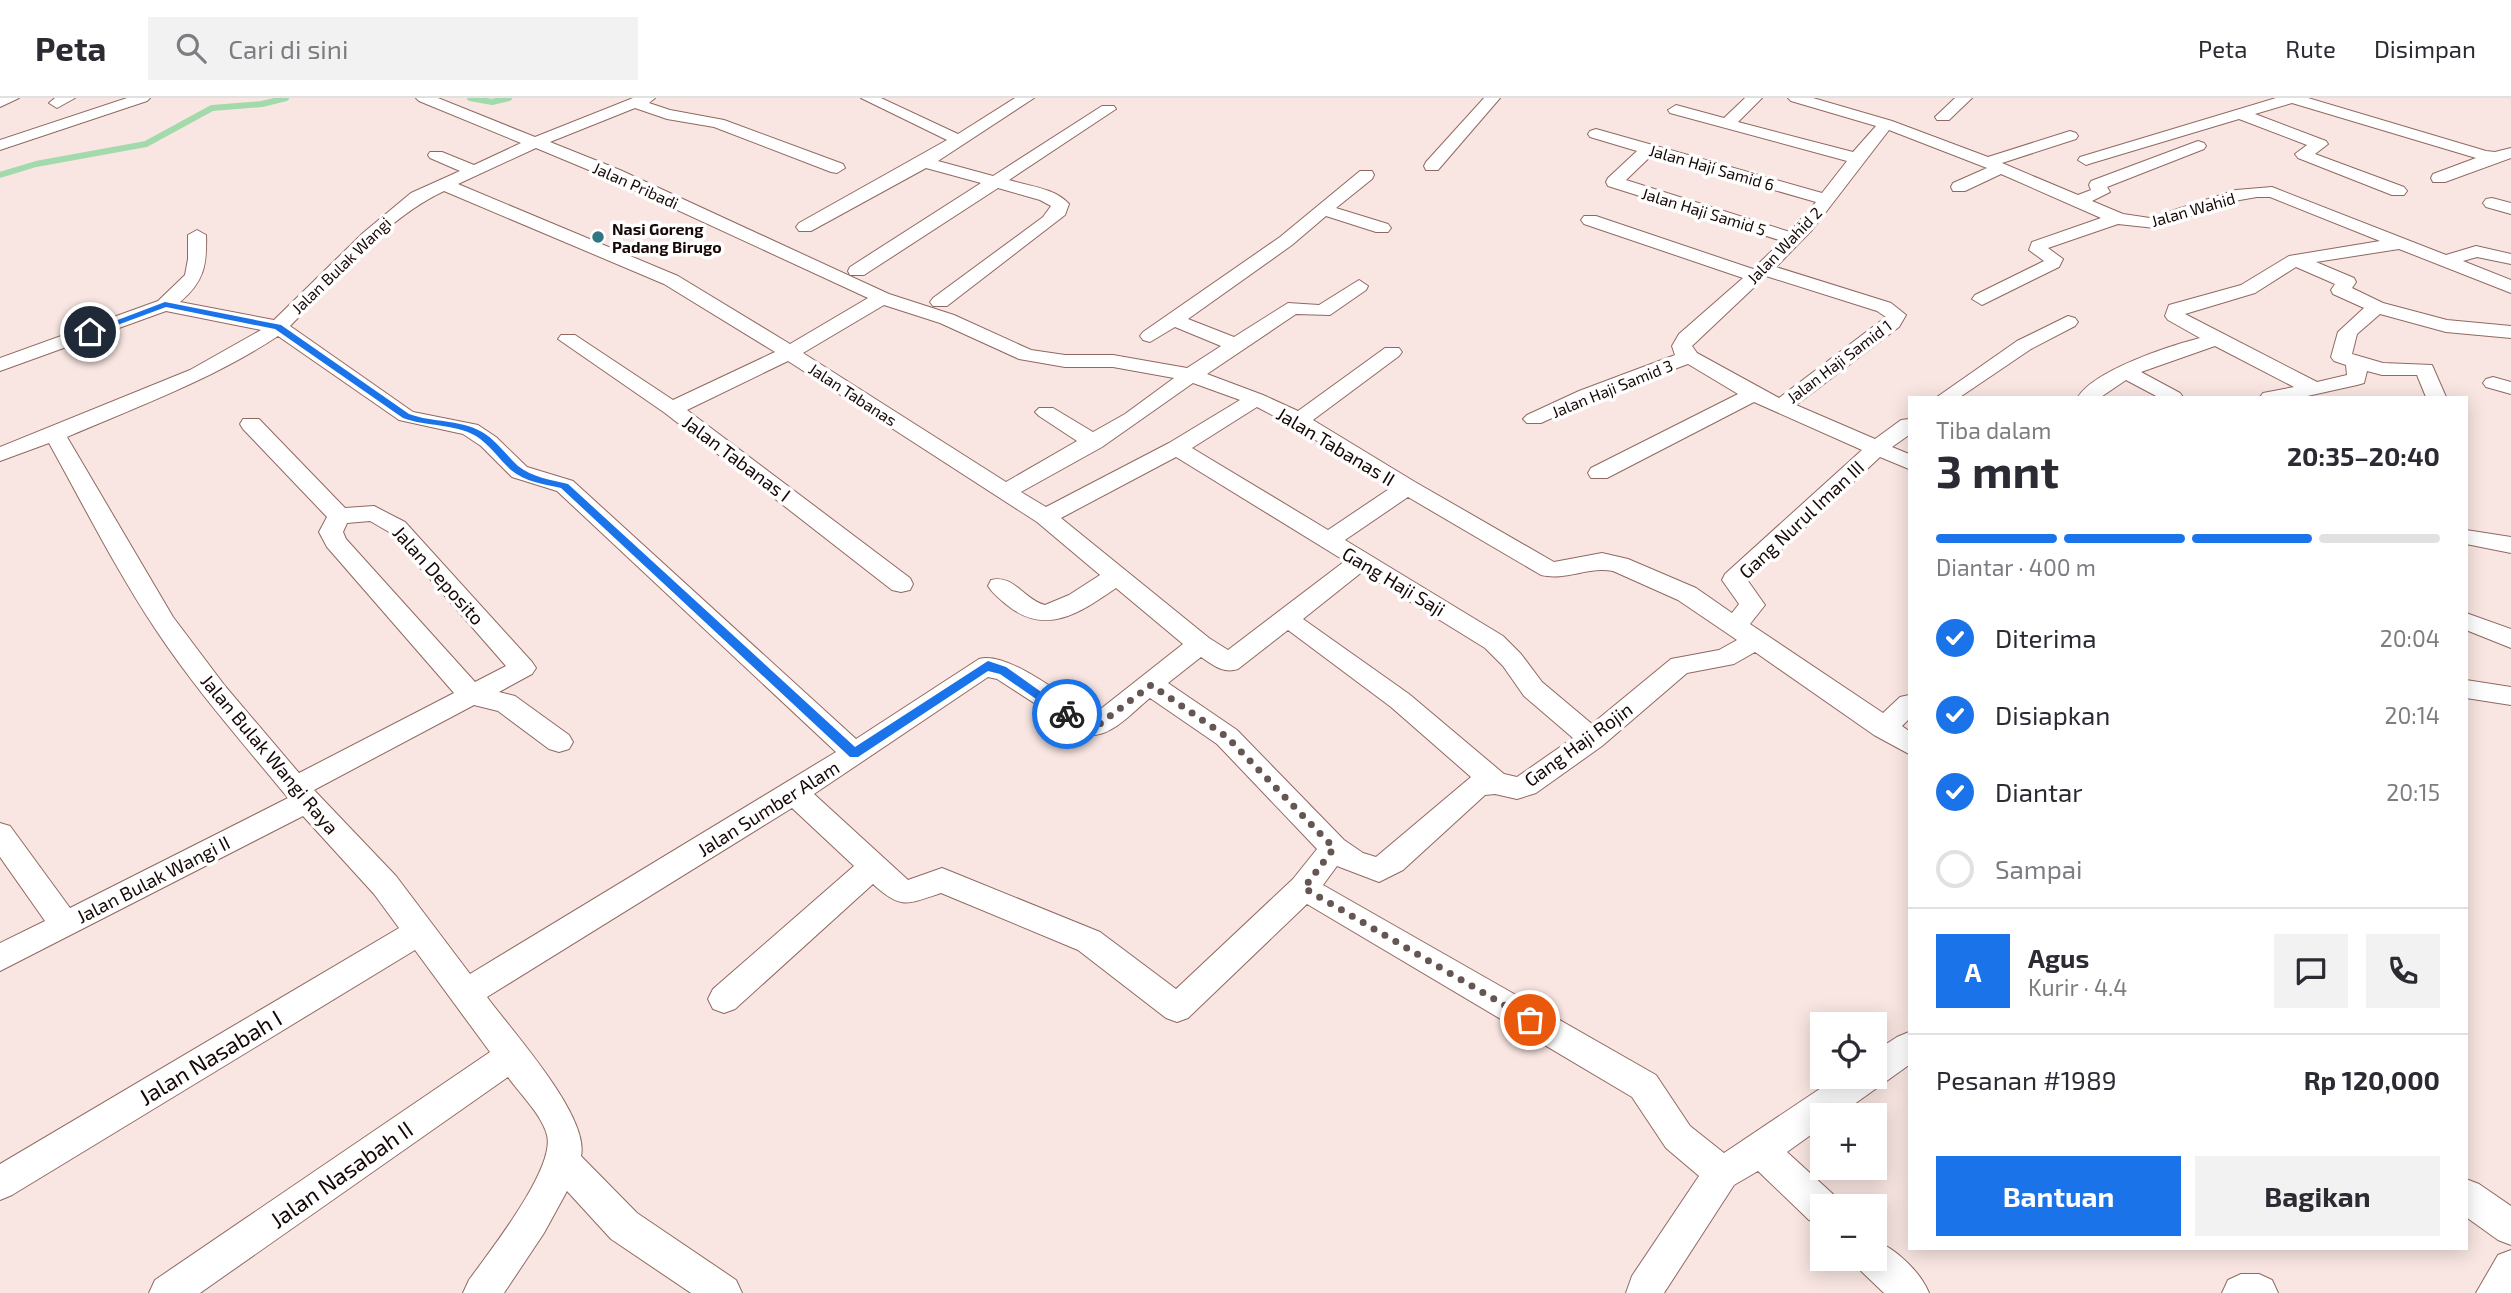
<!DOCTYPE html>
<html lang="id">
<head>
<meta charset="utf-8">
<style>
  :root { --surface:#fff; --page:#f2f2f3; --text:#2b2b33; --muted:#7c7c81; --line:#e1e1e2; --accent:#1a73e8 }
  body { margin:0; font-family:"Exo 2",sans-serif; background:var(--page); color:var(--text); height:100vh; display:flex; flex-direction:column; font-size:26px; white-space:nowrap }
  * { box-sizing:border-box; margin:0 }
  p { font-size:23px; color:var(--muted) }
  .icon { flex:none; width:38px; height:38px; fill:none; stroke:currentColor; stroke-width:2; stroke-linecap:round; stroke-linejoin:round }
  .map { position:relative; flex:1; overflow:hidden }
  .details { position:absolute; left:1908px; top:298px; width:560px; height:854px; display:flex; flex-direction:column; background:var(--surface); border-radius:0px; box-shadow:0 4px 18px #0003 }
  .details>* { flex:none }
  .controls { position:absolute; left:1810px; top:914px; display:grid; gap:14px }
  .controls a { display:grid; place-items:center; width:77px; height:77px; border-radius:0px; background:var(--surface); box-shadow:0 4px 18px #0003; font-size:35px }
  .pin { position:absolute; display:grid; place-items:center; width:60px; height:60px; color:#fff; margin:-30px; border:4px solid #fff; border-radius:50%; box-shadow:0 2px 7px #0007 }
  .courier { position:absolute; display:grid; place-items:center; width:70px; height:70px; margin:-35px; border:5px solid #1a73e8; border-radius:50%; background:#fff; color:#222; box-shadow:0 2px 9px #0007 }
  .headline em { font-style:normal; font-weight:700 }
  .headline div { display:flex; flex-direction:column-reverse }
  .headline { display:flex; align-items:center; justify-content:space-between; height:119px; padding:0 28px }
  h1 { font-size:46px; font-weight:700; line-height:52px }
  .bar { display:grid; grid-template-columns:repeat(4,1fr); gap:10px 7px; align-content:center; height:84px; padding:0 28px }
  .bar i { height:9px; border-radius:5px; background:var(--line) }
  .bar .on { background:var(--accent) }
  .bar p { grid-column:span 4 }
  .line { display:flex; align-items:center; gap:18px; padding:0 28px; border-top:2px solid var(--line) }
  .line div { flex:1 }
  .round { display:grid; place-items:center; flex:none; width:74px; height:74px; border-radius:0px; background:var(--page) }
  ol { padding:0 28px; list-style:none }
  li { display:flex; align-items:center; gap:21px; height:77px }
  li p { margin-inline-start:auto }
  li .icon { padding:7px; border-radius:50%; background:var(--accent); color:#fff; stroke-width:4 }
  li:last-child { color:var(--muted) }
  li i { width:38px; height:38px; border:4px solid var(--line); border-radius:50% }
  .action { display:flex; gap:14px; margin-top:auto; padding:14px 28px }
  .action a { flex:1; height:80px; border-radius:0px; background:var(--accent); color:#fff; font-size:28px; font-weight:700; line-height:80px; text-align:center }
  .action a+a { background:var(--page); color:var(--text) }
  header { display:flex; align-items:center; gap:42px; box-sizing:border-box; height:98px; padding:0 35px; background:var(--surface); border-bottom:2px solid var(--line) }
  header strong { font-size:33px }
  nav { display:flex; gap:38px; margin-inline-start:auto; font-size:24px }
  .search { width:490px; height:63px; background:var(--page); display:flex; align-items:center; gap:18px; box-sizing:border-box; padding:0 24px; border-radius:0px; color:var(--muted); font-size:26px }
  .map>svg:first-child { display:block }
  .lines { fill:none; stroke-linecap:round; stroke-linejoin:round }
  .stream { stroke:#a2daac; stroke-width:6 }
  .street-casing { stroke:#916861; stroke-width:2 }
  .street { fill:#fff; fill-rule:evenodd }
  .route { fill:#1a73e8 }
  .done { stroke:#655653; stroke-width:7; stroke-dasharray:0 12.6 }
  .poi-dot { fill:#307783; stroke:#fff; stroke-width:2.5 }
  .labels { text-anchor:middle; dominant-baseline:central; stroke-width:7; stroke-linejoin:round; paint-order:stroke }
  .far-street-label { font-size:16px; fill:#160806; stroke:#fff }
  .far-poi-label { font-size:16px; font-weight:bold; fill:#160806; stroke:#fff; text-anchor:start }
  .street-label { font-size:19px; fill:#160806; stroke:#fff }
  .near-street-label { font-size:23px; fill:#160806; stroke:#fff }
</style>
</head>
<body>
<header>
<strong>Peta</strong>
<div class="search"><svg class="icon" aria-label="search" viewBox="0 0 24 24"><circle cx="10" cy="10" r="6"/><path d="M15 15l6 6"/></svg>Cari di sini</div>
<nav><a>Peta</a><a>Rute</a><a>Disimpan</a></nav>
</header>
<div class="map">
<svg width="2511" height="1195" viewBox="0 0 2511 1195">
  <rect width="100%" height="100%" fill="#f9e6e2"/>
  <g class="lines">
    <g class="stream">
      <path d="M470,0L492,4L509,0"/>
      <path d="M0,77L36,66L146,46L212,10L262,6L286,0"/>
    </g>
    <defs>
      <g id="street">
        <path d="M0,0H19L0,9Z"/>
        <path d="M55,0H75L57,10L49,5Z"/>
        <path d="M127,0H150L147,3L0,52V42Z"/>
        <path d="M416,0H438L535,39L633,0H655L649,5L670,12L724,22L843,66L845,70L837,75L831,74L714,29L667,21L635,10L550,44L620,72L889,196L954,217L1031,252L1065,257H1113L1187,270L1221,248L1175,229L1150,244L1143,242L1140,238L1143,234L1280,139L1360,73H1372L1374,77L1372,81L1336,110L1388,126L1391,130L1388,134H1376L1326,118L1292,147L1188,221L1234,239L1288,205L1319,207L1359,182L1368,188L1366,192L1330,217L1296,216L1207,276L1263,297L1298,313L1385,250H1399L1402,254L1399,258L1313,322L1415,384L1554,464L1602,455L1628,461L1696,490L1732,515L1739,506L1722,482L1725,476L1862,352L1754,304L1607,380H1591L1588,375L1591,370L1738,296L1688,266L1593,301L1541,325H1527L1523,321L1527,317L1579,293L1675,257L1672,248L1679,236L1743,180L1584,126L1581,122L1584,118H1596L1753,171L1782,143L1608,88L1606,84L1608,80L1637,53L1590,39L1588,36L1590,33L1596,31L1822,95L1847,63L1670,15L1668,12L1676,7L1724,20L1745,0H1762L1738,24L1853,54L1876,28L1791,3L1788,0H1813L1892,23L1988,59L2070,33L2076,35L2078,38L2076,41L2002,65L2078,97L2091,92L2089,87L2091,83L2198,43L2204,45L2206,48L2204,51L2107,89L2110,94L2092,103L2123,116L2150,120L2236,92L2272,89L2446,157L2476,148L2511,156V166L2477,159L2463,163L2511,182V195L2399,151L2316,164L2354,180L2356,184L2352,190L2383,205L2447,222L2511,228V240L2446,234L2380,216L2357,236L2352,256L2383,265L2432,267L2446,299H2426L2417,277H2382L2367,273L2364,285L2357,287L2303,299H2260L2263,295L2294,289L2215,248L2141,274L2180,295L2183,299H2158L2126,282L2101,299H2078C2095,272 2169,248 2200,240L2168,222L2165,218L2169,207L2241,187L2289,158L2380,143L2270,99H2257L2234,103L2155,130L2118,126L2048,150L2063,161L2059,169L1982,207L1972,201L1975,197L2044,163L2029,152L2032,144L2101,120L2001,76L1965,93H1953L1951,89L1953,85L1987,70L1889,32L1812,132L1776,169L1891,205L1906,217L1899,229L1796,307L1875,341L1901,322L1909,321V337L1892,349L1909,356V371L1880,359L1748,483L1765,507L1750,526L1883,615L1900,599L1909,597V621L1902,628L1909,633V656L1874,637L1755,554L1734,566L1687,575L1602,648L1536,695L1517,701L1495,696L1485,697L1403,772L1379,784L1337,768L1323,787L1656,977L1690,1028L1724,1055L1839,978H1874V954L1897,939L1909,934V967L1839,1017H1822V1029L1787,1054L1835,1098L1839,1108H1822V1127L1809,1122L1758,1073L1734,1087L1664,1195H1626L1632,1178L1699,1078L1666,1050L1632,999L1307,806L1188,920L1177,924L1166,920L1078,852L941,795C908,806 901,812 873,786L735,911L724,915L713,911L708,901L713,891L854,768L792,710L487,899C511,932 590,1018 581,1058L637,1115L736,1182L742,1195H691L611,1141L567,1093L544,1135L504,1195H463L469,1182C489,1154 556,1070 547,1037C542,1017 520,996 508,979L200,1195H149L155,1182L490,954L415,852L12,1097L0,1102V1066L399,830L374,796L303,718L0,873V845L45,823L0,759V725L10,728L70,810L288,700C243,645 195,591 156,532C116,472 84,408 49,345L0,363V349L190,272L261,232L166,213L0,273V260L158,203L185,177L188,161V137L197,132L206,137C207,167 204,184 180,204L274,222L363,135L411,95L460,73L430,60L428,57L430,54H442L474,67L521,45L419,3ZM536,50L608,80L868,200L790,246L678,178L458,86ZM1652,57L1816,104L1790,134L1626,82ZM444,93L664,186L775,254L673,302L575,237H561L558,241L665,315L892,492L901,494L910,492L913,486L910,480L687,312L788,263L1037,424L1100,477L1069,497L1045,507C1024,502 1014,476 991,482L988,488C993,496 1000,501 1007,507C1046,539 1081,514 1116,490L1183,546L1093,617C1067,601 1007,552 979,561L856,641L573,383L527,369L496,339L478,327L413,314L290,228C336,182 384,121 444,93ZM2296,169L2335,186L2331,192L2333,196L2364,210L2338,234L2331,259L2334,263L2346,267L2347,277L2317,284L2185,216L2255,195ZM1766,178L1877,213L1886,219L1779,300L1697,255L1692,248ZM884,207L940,225L1019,261L1065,269H1113L1174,280L1125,316L1093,334L1053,310H1039L1035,314L1039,318L1077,343L1006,384L803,255ZM278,238L399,322L463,336L481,348L512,379L557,393L836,654L470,876L396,778L314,692L474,607L498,613L549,651L559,654L569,651L573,644L569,637L515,598L499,594L532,576L536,570L532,564L405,424L374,408L345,410L259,321H243L240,326L243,331L327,419L319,434L327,449L454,595L299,675L225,588L173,519L67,339C139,308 213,281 278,238ZM1193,285L1240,302L1169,345L1046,409L1021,394L1102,349ZM1257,309L1291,327L1392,389L1328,432L1192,350ZM1176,359L1345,463L1228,552L1209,540L1061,420ZM1408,399L1541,477C1566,483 1589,468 1613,473L1678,502L1737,542L1719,552L1671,561L1592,626L1542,584L1521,556L1503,538L1345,442ZM370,423L389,434L506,568L475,584L346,441L343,434L347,425ZM1362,474L1485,550L1503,568L1524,598L1573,640L1517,679L1504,676L1409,596L1303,521ZM1288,532L1391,609L1471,679L1376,759L1363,755L1344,742L1237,632L1168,585L1201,559C1213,567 1223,576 1238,571ZM988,579L997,581L1082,636C1108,644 1131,615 1150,600L1217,646L1317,751L1293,781L1176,891L1100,834L952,774L942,770L908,782L814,696Z"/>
        <path d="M861,0H881L958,36L1015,0H1034L938,63L993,78L1102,8H1114L1116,11L1009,82C1028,88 1055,90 1069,106L1065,117L947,208H933L930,204L933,200L1043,119L1051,108L1040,102L998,90L864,177H850L848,173L850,169L981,85L926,70L811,133H799L796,129L799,125L947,42Z"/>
        <path d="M1484,0H1500L1438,72H1426L1424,68L1426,64Z"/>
        <path d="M1955,0H1972L1949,22H1937L1935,19Z"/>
        <path d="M2276,0H2308L2486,53L2495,54L2511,50V60L2445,84H2433L2431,80L2433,76L2476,60L2292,5L2255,16L2326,43L2328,46L2315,56L2404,89L2407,93L2404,97H2392L2298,60L2295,56L2307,47L2239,21L2092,65L2086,67L2078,62L2080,59Z"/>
        <path d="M2492,100L2511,105V116L2486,109L2483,105L2486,101Z"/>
        <path d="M2068,218L2075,220L2078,224L2075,228L2031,251L1960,299H1937L2017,243Z"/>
        <path d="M2493,279L2511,284V296L2486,289L2483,285L2486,281Z"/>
        <path d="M2466,432L2511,439V455L2466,446Z"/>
        <path d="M2466,515L2511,531V550L2466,532Z"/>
        <path d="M2466,582L2511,589V607L2466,600Z"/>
        <path d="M2466,1081L2479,1086L2511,1108V1147L2498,1142L2466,1119Z"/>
        <path d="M1874,1142C1896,1151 1920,1173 1929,1195H1884L1861,1173L1856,1160H1874Z"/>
        <path d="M2511,1152V1195H2476L2498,1157Z"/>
        <path d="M2241,1176H2259L2272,1182L2278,1195H2222L2228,1182Z"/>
      </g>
    </defs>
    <use href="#street" class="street-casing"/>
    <use href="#street" class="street"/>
  </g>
  <path class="route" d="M165,204L281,227L409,316C434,325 459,321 482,334C496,342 506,357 518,368C532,379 551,382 568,386L855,649L988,563L1006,569L1072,616L1071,619H1062L1000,576L988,573L858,659H850L561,390C544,386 525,384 511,372C499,361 489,346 476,338C453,325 427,329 403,320L275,231L166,209L93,236L86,234Z"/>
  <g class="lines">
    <path class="done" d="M1067,616L1085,628H1097L1151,587L1227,639L1334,750L1304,790L1530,922"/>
  </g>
  <circle class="poi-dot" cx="598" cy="139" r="7"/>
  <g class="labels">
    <g class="far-street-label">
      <text transform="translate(1712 69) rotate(16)">Jalan Haji Samid 6</text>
      <text transform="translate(636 87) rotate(24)">Jalan Pribadi</text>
      <text transform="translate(2193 111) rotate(-16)">Jalan Wahid</text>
      <text transform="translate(1704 113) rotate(17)">Jalan Haji Samid 5</text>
      <text transform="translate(1784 147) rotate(-46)">Jalan Wahid 2</text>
      <text transform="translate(341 167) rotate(-44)">Jalan Bulak Wangi</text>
      <text transform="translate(1839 263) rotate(-37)">Jalan Haji Samid 1</text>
      <text transform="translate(1612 290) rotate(-22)">Jalan Haji Samid 3</text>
      <text transform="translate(853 296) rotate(33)">Jalan Tabanas</text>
    </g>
    <g class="far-poi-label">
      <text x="612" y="130">Nasi Goreng<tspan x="612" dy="18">Padang Birugo</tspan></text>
    </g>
    <g class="street-label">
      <text transform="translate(1336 348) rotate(31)">Jalan Tabanas II</text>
      <text transform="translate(737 360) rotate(37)">Jalan Tabanas I</text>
      <text transform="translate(1801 421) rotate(-43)">Gang Nurul Iman III</text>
      <text transform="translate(439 477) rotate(48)">Jalan Deposito</text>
      <text transform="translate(1394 483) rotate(31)">Gang Haji Saji</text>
      <text transform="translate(1578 646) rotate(-36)">Gang Haji Rojin</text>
      <text transform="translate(270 656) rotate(50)">Jalan Bulak Wangi Raya</text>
      <text transform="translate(768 710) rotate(-32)">Jalan Sumber Alam</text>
      <text transform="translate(153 781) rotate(-27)">Jalan Bulak Wangi II</text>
    </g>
    <g class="near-street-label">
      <text transform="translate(210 959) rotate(-31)">Jalan Nasabah I</text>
      <text transform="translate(341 1076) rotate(-35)">Jalan Nasabah II</text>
    </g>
  </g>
</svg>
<div class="controls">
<a><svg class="icon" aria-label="locate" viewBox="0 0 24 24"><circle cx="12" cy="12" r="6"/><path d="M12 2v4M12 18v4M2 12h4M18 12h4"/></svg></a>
<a>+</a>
<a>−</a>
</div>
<div class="pin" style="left:1530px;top:922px;background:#ea580c"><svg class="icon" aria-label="bag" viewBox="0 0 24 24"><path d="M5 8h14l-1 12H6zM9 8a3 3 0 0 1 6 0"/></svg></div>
<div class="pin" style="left:90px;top:234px;background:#1f2937"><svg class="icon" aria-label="home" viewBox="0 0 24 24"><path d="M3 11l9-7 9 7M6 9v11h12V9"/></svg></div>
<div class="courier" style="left:1067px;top:616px"><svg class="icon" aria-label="bike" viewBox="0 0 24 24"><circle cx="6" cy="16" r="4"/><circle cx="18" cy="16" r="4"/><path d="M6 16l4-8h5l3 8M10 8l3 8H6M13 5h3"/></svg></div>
<section class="details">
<div class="headline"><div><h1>3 mnt</h1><p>Tiba dalam</p></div><em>20:35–20:40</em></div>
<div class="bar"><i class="on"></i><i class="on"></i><i class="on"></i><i></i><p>Diantar · 400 m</p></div>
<ol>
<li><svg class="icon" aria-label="check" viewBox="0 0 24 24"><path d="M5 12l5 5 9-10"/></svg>Diterima<p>20:04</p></li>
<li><svg class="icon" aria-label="check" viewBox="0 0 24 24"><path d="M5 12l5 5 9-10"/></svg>Disiapkan<p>20:14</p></li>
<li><svg class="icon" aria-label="check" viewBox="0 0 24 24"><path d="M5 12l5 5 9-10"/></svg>Diantar<p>20:15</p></li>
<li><i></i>Sampai</li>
</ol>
<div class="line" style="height:126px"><b class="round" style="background:var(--accent);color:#fff">A</b><div><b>Agus</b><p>Kurir · 4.4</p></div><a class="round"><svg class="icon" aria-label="chat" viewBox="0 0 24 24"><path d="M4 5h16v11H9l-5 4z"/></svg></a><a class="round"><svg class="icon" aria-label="phone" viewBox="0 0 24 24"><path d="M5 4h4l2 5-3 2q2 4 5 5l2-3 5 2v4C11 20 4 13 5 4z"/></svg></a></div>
<div class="line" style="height:91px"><div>Pesanan #1989</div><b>Rp 120,000</b></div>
<div class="action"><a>Bantuan</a><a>Bagikan</a></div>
</section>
</div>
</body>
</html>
